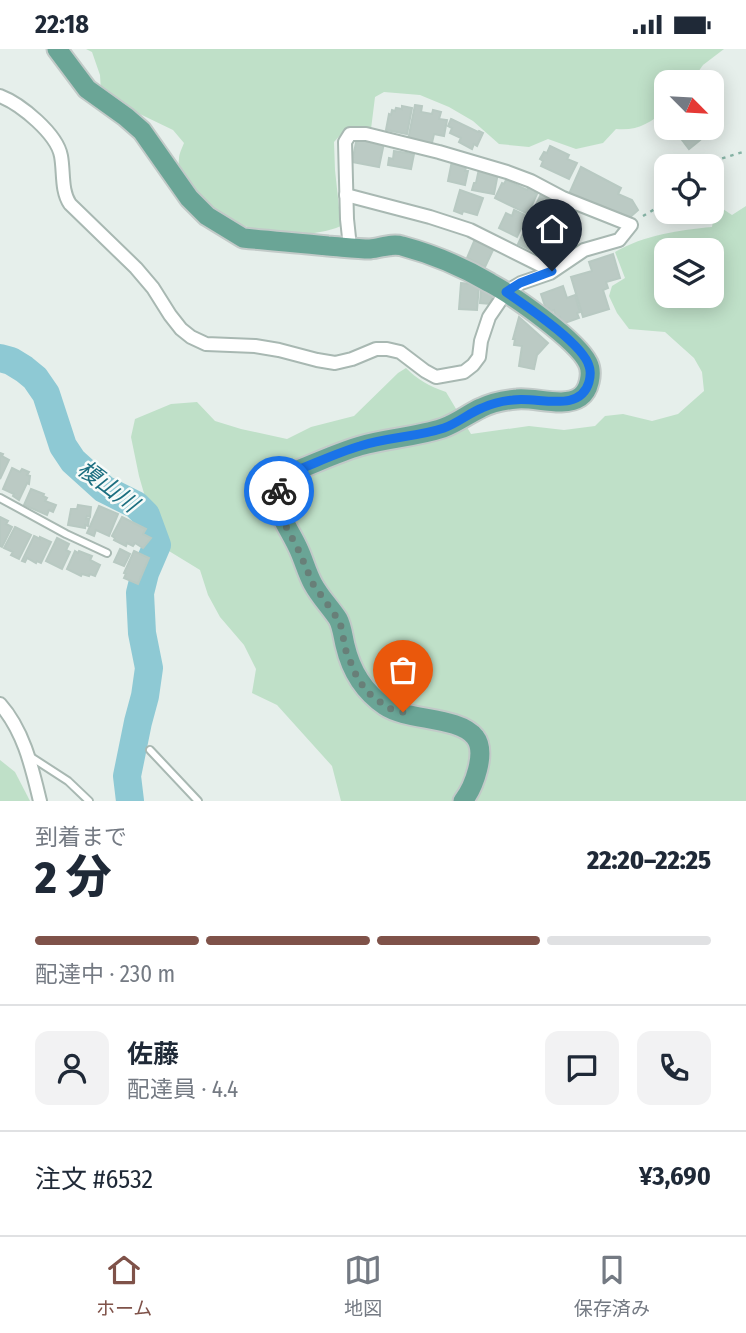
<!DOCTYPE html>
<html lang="ja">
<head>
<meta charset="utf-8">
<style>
  :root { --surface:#fff; --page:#f2f2f3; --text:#1f2937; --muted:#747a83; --line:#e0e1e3; --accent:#7f5249 }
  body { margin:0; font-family:"Fira Sans Condensed","Noto Sans JP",sans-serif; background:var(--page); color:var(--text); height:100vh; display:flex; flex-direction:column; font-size:26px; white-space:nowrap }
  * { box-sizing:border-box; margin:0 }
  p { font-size:23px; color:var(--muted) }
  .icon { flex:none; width:38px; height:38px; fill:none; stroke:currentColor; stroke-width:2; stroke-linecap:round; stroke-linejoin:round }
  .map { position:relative; height:752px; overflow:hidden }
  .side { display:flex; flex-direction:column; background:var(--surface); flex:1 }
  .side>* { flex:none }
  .needle { width:46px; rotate:114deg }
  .controls { position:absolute; left:654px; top:21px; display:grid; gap:14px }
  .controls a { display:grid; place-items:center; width:70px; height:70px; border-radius:14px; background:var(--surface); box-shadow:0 4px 18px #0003; font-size:35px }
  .pin { position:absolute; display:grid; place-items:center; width:60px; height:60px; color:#fff; margin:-72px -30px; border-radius:50% 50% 50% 0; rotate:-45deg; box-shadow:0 0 7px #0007 }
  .pin .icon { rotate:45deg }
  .courier { position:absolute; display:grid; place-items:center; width:70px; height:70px; margin:-35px; border:5px solid #1a73e8; border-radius:50%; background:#fff; color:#222; box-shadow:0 2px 9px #0007 }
  .summary em { font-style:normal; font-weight:800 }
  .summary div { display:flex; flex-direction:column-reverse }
  .summary { display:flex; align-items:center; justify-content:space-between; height:119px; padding:0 35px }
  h1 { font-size:46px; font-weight:800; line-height:52px }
  .bar { display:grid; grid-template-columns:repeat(4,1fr); gap:10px 7px; align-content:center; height:84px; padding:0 35px }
  .bar i { height:9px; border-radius:5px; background:var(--line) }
  .bar .selected { background:var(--accent) }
  .bar p { grid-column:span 4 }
  .line { display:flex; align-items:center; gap:18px; padding:0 35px; border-top:2px solid var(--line) }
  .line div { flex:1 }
  .round { display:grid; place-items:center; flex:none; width:74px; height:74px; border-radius:14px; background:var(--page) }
  .status { display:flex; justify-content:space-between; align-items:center; height:49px; padding:0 35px; background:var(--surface); direction:ltr }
  .status svg { height:19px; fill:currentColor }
  .menu { display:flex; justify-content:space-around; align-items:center; height:98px; border-top:2px solid var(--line); background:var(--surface); font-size:19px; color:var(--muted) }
  .menu a { display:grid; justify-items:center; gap:4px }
  .menu .selected { color:var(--accent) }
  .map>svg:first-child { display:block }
  .green { fill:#bfe0c8; fill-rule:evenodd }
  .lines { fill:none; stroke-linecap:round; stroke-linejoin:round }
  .river { stroke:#8ec9d4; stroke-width:28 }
  .building { fill:#bbcac4; stroke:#b8c9c2; stroke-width:2 }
  .lane-casing { stroke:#a8b8b2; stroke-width:10 }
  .street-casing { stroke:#a8b8b2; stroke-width:16 }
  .primary-casing { stroke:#c2cac8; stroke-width:23 }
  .path { stroke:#86b3a5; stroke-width:2.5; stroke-dasharray:3.5 5; stroke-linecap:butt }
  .lane { stroke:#fff; stroke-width:6 }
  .street { stroke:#fff; stroke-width:12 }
  .primary { stroke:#6aa596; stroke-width:19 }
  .done { stroke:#687f78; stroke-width:7; stroke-dasharray:0 12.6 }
  .route { stroke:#1a73e8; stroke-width:9 }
  .labels { text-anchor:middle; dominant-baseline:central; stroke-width:5; stroke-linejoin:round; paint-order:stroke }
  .water-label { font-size:23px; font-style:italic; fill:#1c6f80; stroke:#f7fbf9 }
</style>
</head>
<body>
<div class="status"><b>22:18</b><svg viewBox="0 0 49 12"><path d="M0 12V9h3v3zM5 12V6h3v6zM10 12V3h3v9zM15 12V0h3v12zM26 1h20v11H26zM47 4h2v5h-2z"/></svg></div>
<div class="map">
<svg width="746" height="752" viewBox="0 0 746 752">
  <rect width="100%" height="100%" fill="#e6efeb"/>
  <g class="green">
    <path d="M86,0H724L703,16L691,33H667V60C650,74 638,82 616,80L603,94L576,100L548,90L529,98L499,95L473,72L449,58L420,46L384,43L375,48L371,80L344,82L334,93L335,121L341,177C309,191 259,185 228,171C213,165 200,152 191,139C185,131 177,120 179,110C179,105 182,99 184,94L173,81L119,55L101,42L100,26L92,3Z"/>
    <path d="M746,157V752H341L332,717L277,656L252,644L256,620L244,596L220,568L208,546L200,521L164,499L154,479L139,427L131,388L135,370L171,355L197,353L215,372L241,380L287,390L311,378L354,367L398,324L406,319C418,331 429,337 446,343L471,385L529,377L564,381L595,377L605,367L623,365L652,372L678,365L704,342L702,323L694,309L665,283L629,280L617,264L609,247L612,237L625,229L615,203C644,186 680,181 712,178L714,166L723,160L732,166ZM667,201H712V247H667Z"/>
    <path d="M0,711L15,723L30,752H0Z"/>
  </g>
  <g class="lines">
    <path class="river" d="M0,309L11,312L24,320L35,329L46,345L63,397L73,412L104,440L136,456L146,466L157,496L145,524L140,544L142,584L149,619L145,647L138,673L127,727L130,752"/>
  </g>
  <g class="building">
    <path d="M415,56L422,57L421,63L432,65L433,61L441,63L439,70L447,71L444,87L434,85L432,94L408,91Z"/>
    <path d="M402,57L412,59L407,85L386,81L389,65L391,66L392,61L395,62L396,59L402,60Z"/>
    <path d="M451,70L478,83L479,82L483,84L477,97L474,95L472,100L459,93L461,89L450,84L452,79L448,77Z"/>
    <path d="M690,79L700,91L689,100L679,87Z"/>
    <path d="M357,89L384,94L379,118L352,113Z"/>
    <path d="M550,97L569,106L567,110L577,114L569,130L541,117L543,112L540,110L544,103L547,104Z"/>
    <path d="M394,102L414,105L411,120L388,116L389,109L393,110Z"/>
    <path d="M452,112L467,115L465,122H468L465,136L448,132Z"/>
    <path d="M581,118L621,139L618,145L632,151L638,161L628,170L597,155L596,158L569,145Z"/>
    <path d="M479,120L498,124L494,145L472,141L474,134H476Z"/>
    <path d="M506,131L527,141L529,137L537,141L535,144L537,145L528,165L495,149L502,134L504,135Z"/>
    <path d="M460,141L483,149L477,166L463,162L462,165L454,162Z"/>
    <path d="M542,143L572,157L562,180L531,166Z"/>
    <path d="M514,161L527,167L517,188L499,179L506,164L512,167Z"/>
    <path d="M530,170L561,184L549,209L518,195Z"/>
    <path d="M564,183L577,189L571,203L558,197Z"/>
    <path d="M475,190L492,198L493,201L485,218L467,209Z"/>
    <path d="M613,205L620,229L606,233L608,239L603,241L609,260L583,268L571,228L592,222L589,213Z"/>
    <path d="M461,234L479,236L477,261L459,260Z"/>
    <path d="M563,237L567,249L575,246L580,263L577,264L579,269L562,275L560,268L556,269L554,261L550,263L549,259L546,260L541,245Z"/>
    <path d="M481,241L492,242L491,255L480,254Z"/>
    <path d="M519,268L548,294L537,306L534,320L519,317L522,297L514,296L515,290H513Z"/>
    <path d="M0,404L3,405L2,407L9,411L0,430Z"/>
    <path d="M12,419L20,423L22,420L29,423L27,426L30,427L29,435L27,434L19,451L13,447L14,445L3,440Z"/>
    <path d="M31,440L44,445L43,447L47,449L45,452L56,456L53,463L49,461L47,466L24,456Z"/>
    <path d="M78,456L91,458L90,468L87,467L86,470H89L88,477L85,476V479L68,476L71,460H77Z"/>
    <path d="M99,457L118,465L109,487L96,481L94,487L87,484Z"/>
    <path d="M0,468L8,472L6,475L12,478L2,498L0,497Z"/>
    <path d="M122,468L146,480L143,485L151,489L143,499L135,494L133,497L127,494L126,497L114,491L115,489L112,487Z"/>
    <path d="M15,478L31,486L19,510L11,506L13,503L4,499Z"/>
    <path d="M34,487L40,490V488L51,493L41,514L37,512L36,514L27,509L25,513L22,512Z"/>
    <path d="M57,489L69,495L66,501L70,503L62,520L46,512Z"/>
    <path d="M120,500L130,505L124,517L114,513Z"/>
    <path d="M75,502L78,504L79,502L92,507L90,511L100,516L95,527L90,525L89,527L82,525L81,527L67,520Z"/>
    <path d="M134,502L149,509L138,535L124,529L126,525L124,524Z"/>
  </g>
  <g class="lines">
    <defs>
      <g id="lane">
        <path d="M0,449L66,485L107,504"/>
        <path d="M150,701L198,752"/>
        <path d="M31,708L68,732L89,752"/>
      </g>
      <g id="street">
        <path d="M0,47C21,55 57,85 61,107C64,123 61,142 70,155L136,219L153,239L170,266L181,280L191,288L206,295L255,297L279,301L317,311L335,314L352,310L376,300H387L400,303L425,322L436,328L464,323L473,316L479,308L481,292L489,268L506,243L521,234L550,224L584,201L619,191L631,176L563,149L531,132L507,123L439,103L366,85H350L345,93L347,170L350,198"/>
        <path d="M346,146L430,168L470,181L552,222"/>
        <path d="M0,655C24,682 32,719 40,752"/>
      </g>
      <path id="primary" d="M57,0L87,40L126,68L142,82L189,149L207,167L243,189C271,192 300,194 328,197C342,198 357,200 370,200C381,199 392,194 402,197C432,205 463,218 490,234C514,247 577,291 588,314C593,324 589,342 580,348C564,359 535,348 517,350C505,351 491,354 481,359C468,365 457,374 443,379C416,388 387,389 360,397C336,404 314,415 290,424C263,452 287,473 299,501C304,512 307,524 313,535C320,548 330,558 338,570C342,577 343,588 345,596C351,622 363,642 385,657C407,672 459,667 475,688C487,703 474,738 463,752"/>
    </defs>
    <use href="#lane" class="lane-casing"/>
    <use href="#street" class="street-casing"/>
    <use href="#primary" class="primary-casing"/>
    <g class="path">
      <path d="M707,117L717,111L746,102"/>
      <path d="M643,167L667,153"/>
    </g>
    <use href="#lane" class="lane"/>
    <use href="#street" class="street"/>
    <use href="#primary" class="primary"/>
  </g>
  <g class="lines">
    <path class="done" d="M279,442L281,468L299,502L313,535L340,573L346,602L356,626L366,642L388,659L403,663"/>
    <path class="route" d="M279,442L282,432L290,424C314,415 336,404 360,397C388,388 417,388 444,379C458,374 469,364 482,359C491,355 502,352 513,351C537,347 580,365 589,333C590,329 591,322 589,317C583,295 526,257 506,243L520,234L552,222"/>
  </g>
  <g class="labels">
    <g class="water-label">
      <text transform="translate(108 437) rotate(37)">榎山川</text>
    </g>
  </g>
</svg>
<div class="controls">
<a><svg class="needle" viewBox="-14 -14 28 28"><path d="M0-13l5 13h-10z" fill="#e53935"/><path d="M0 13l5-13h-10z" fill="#747a83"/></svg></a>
<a><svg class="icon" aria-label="locate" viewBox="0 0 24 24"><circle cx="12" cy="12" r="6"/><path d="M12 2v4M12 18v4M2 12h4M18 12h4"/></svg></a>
<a><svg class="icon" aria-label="layers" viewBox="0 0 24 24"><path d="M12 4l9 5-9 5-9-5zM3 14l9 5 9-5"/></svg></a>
</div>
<div class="pin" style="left:403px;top:663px;background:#ea580c"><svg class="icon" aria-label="bag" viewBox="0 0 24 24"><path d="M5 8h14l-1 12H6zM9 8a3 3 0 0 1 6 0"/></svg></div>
<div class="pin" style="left:552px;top:222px;background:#1f2937"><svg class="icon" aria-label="home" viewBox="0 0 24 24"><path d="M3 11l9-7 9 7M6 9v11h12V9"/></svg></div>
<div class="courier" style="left:279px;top:442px"><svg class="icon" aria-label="bike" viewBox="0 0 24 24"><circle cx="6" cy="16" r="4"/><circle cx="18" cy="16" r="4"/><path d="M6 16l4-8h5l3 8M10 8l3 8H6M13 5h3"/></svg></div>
</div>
<section class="side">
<div class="summary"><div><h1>2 分</h1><p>到着まで</p></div><em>22:20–22:25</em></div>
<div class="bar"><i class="selected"></i><i class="selected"></i><i class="selected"></i><i></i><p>配達中 · 230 m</p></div>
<div class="line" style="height:126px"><a class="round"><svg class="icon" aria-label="person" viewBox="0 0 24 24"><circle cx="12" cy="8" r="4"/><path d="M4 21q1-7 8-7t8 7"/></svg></a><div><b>佐藤</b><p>配達員 · 4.4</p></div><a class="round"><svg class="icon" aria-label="chat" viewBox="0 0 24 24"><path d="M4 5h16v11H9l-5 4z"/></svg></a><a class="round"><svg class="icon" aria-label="phone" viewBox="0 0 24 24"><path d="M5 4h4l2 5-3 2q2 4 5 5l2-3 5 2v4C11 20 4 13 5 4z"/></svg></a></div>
<div class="line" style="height:91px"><div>注文 #6532</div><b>¥3,690</b></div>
</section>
<nav class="menu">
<a class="selected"><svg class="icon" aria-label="home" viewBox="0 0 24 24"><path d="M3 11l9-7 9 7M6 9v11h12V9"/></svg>ホーム</a>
<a><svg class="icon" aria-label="map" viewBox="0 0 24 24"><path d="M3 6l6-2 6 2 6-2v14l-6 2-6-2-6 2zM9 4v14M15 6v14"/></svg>地図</a>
<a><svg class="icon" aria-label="saved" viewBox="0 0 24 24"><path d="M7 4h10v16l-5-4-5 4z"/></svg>保存済み</a>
</nav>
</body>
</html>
